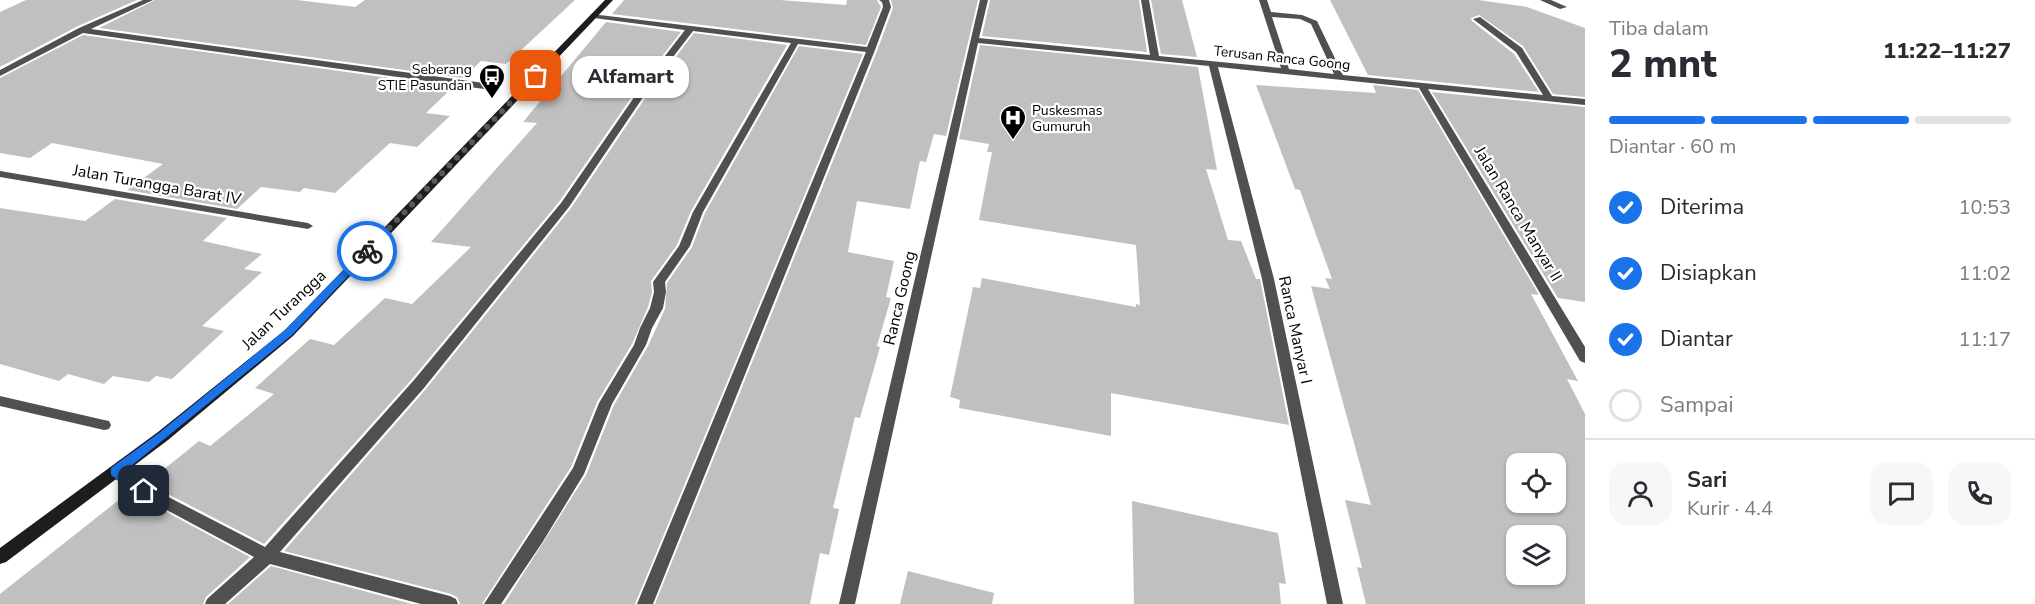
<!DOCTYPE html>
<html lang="id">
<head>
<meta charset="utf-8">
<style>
  :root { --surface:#fff; --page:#f7f7f7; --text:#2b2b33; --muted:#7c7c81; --line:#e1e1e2; --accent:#1a73e8 }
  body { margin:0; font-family:"Nunito Sans",sans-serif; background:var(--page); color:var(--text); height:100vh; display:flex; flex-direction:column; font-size:22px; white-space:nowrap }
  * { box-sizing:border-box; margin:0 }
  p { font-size:20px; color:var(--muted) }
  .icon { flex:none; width:33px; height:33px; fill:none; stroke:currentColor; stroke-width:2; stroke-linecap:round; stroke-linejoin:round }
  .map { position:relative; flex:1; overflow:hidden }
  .drawer { display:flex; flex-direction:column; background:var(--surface); width:450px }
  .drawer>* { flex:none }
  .buttons { position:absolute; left:1506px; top:453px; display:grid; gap:12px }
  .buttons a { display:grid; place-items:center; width:60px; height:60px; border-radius:12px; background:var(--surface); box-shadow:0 2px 4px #0004; font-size:30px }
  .pin { position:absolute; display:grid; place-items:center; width:51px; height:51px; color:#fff; margin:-26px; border-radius:12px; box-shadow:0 3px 9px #0006 }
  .courier { position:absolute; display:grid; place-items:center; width:60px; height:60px; margin:-30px; border:4px solid #1a73e8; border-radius:50%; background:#fff; color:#222; box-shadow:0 2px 8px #0007 }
  .bubble { position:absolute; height:42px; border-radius:18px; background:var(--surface); box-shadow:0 2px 4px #0004; font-size:20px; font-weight:800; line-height:42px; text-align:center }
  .headline em { font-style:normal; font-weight:800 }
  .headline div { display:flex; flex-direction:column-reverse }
  .headline { display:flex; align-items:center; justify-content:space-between; height:102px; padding:0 24px }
  h1 { font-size:39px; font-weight:800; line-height:45px }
  .bar { display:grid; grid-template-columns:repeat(4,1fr); gap:9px 6px; align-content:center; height:72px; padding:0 24px }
  .bar i { height:8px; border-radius:4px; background:var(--line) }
  .bar .active { background:var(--accent) }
  .bar p { grid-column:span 4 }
  .line { display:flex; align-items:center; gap:15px; padding:0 24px; border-top:2px solid var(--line) }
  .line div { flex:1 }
  .round { display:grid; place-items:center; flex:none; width:63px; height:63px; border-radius:18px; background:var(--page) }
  ol { padding:0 24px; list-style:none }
  li { display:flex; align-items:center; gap:18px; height:66px }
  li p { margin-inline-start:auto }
  li .icon { padding:6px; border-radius:50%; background:var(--accent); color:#fff; stroke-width:4 }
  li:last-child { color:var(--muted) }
  li i { width:33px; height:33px; border:3px solid var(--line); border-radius:50% }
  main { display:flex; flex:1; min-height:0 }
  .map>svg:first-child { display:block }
  .building { fill:#c0c0c0; fill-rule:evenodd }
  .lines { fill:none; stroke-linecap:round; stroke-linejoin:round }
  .street { fill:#505050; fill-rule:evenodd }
  .secondary { fill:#1d1d1d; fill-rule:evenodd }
  .route { fill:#1a73e8 }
  .done { stroke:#595959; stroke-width:6; stroke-dasharray:0 10.8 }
  .labels { text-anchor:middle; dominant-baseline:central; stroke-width:4.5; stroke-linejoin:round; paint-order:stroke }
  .far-street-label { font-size:14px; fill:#000; stroke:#fff }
  .far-poi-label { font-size:14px; fill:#000; stroke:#fff; text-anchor:end }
  .street-label { font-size:16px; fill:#000; stroke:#fff }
</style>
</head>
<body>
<main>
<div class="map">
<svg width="1585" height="604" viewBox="0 0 1585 604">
  <rect width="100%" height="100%" fill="#fff"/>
  <g class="building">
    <path d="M26,0H137L78,26L0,67V12Z"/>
    <path d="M155,0H297L355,7L365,0H575L506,64L481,61L463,78L99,28Z"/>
    <path d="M624,0H780L846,5L847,0H877L881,7L866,45L612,14Z"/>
    <path d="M891,0H978L946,136L934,134L926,162L920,161L910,209L857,201L848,252L894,261L886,297L891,298L877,346L880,347L860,418L855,417L833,508L839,509L829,555L820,553L810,604H655L877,51L893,8Z"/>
    <path d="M990,0H1139L1147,52L982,36Z"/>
    <path d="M1151,0H1182L1197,57L1161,54Z"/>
    <path d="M1330,0H1478L1527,7L1585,28V97L1553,94L1523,46L1479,15L1471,18L1472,21L1514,54L1539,92L1368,75Z"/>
    <path d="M606,22L681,32L642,82L559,202L412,379L264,544L147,483L199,441L210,446L274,394L255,388L310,339L334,345L385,298L412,304L471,247L431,242L537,123L523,122Z"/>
    <path d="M694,33L787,45L691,211L677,245L651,281L652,292L648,307L632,344L597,402L571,467L482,604H460L457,597L451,594L284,551L426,389L571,208L652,88Z"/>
    <path d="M83,35L453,87L426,113L450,116L417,147L390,143L335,193L304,188L300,192L261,187L237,209L127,190L163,164L52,143L30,158L0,153V78Z"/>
    <path d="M980,45L1198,67L1217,170L1206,169L1228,240L1241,241L1256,279H1260L1289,425L1111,393V436L959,408L960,400L950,397L973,287L980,288L982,278L1136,307V304L1140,305L1136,245L979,220L992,152H987L989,144L959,139Z"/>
    <path d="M799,46L863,54L635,604H504L586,475L614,405L648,346L665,309L667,283L692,247L705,213Z"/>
    <path d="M1256,85L1376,93L1373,85L1418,90L1539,295L1531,294L1578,381L1567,379L1585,414V604H1366L1357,567L1362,568L1345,500L1371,505L1311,286L1330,289L1325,278L1332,279L1300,190L1295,189ZM1516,464H1556V502H1516ZM1516,536H1556V574H1516Z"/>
    <path d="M1432,92L1585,107V302L1558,298Z"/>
    <path d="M115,199L227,218L203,241L262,254L244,269L262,272L202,326L224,331L172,379L156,376L149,382L113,376L104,384L68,374L59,381L0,364V208L85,221Z"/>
    <path d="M133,494L250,557L206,597L203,604H0V594L125,495L129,497Z"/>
    <path d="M1132,501L1278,533L1286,584L1279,583L1281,604H1134Z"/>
    <path d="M271,566L412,604H228Z"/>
    <path d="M908,571L994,593L992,604H900Z"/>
  </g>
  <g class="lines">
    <g class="street">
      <path d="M143,0H153L91,29L484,83L488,86L484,89L83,33L0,76V70L79,28Z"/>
      <path d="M879,0H889L891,7L875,50L653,604H637L866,52L798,44L703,212L690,246L665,282L666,292L663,308L652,328L646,345L612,404L584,474L542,543L501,604H484L573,468L599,403L634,345L640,328L650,308L654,292L653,282L679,246L693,212L791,43L693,31L650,87L569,207L424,388L280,552L450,596L456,599L458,604H421L270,564L225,604H205L207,599L254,557L139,495L111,476L109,472L111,468L116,466L121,468L149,487L265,547L414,380L561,203L644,83L685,30L594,18L590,16L591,14L867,47L883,7L882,2Z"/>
      <path d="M980,0H988L979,38L1150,55L1141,0H1149L1159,56L1281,68L1259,0H1267L1271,12L1302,15L1317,21L1343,75L1543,95L1516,52L1473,19L1480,17L1522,48L1552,96L1585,99V105L1428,89L1585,347V363L1580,361L1419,88L1218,67L1274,279L1343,604H1327L1262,279L1209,66L978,43L855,604H839ZM1272,17L1300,19L1311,24L1334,74L1289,69Z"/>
      <path d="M1540,0H1551L1567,7L1560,9Z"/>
      <path d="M0,171L308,223L313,226L308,229L0,177Z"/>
      <path d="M0,396L104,420L109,421L111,425L109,429L104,430L0,406Z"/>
    </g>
    <path class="secondary" d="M605,0H613L293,336L168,440L6,562L0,564V548L158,432L285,330Z"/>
  </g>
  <path class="route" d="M364,249L372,251L292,335L125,471L149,488V495H140L111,475V468L159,433L285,330Z"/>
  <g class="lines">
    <path class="done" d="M367,251L536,76"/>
  </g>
  <defs>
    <symbol id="bus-pin" viewBox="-11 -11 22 30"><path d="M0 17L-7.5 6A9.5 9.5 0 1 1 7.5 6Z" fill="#000" stroke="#fff"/><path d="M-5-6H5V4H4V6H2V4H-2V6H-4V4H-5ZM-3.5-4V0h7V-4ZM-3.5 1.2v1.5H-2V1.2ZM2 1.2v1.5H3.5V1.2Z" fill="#fff"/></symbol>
    <symbol id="hospital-pin" viewBox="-11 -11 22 30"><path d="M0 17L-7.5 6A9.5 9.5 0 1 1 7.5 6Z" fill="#000" stroke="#fff"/><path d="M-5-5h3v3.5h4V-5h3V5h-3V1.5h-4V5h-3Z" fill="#fff"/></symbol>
  </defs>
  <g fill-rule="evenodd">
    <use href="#bus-pin" x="477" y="62" width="30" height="40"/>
    <use href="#hospital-pin" x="998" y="103" width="30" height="40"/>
  </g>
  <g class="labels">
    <g class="far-street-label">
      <text transform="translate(1282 58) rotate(6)">Terusan Ranca Goong</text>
    </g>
    <g class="far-poi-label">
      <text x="472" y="69">Seberang<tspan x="472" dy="16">STIE Pasundan</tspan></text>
      <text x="1032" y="110" text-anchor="start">Puskesmas<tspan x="1032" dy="16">Gumuruh</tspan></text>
    </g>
    <g class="street-label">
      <text transform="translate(157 185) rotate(10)">Jalan Turangga Barat IV</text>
      <text transform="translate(1518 214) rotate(59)">Jalan Ranca Manyar II</text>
      <text transform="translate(900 298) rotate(-77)">Ranca Goong</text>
      <text transform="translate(284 310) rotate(-43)">Jalan Turangga</text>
      <text transform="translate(1295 330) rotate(78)">Ranca Manyar I</text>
    </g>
  </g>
</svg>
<div class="buttons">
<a><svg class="icon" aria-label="locate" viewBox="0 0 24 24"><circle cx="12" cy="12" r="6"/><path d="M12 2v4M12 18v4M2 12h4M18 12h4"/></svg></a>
<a><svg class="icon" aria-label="layers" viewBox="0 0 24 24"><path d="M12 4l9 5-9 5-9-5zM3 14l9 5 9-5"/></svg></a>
</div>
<div class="pin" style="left:536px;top:76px;background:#ea580c"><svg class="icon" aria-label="bag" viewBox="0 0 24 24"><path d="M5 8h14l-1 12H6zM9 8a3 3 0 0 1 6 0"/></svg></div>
<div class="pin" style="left:144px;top:491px;background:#1f2937"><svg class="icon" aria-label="home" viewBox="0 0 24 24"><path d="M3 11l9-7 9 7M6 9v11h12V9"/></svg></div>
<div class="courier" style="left:367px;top:251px"><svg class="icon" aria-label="bike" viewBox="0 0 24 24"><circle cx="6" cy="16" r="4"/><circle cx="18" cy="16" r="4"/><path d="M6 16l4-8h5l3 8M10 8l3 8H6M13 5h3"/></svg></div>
<div class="bubble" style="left:572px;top:56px;width:117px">Alfamart</div>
</div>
<section class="drawer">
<div class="headline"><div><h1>2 mnt</h1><p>Tiba dalam</p></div><em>11:22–11:27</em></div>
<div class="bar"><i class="active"></i><i class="active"></i><i class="active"></i><i></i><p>Diantar · 60 m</p></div>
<ol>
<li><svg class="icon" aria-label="check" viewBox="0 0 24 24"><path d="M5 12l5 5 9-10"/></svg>Diterima<p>10:53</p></li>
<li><svg class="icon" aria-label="check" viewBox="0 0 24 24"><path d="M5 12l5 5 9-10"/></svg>Disiapkan<p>11:02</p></li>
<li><svg class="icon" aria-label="check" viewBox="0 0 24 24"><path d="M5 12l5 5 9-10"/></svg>Diantar<p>11:17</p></li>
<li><i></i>Sampai</li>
</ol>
<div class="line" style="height:108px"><a class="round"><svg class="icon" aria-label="person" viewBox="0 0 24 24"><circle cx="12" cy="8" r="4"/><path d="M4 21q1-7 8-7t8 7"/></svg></a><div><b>Sari</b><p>Kurir · 4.4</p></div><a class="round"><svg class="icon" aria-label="chat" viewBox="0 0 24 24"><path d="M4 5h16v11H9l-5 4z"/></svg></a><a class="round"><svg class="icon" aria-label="phone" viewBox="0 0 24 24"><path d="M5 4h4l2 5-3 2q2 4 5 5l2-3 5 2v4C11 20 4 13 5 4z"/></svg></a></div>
</section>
</main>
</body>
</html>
